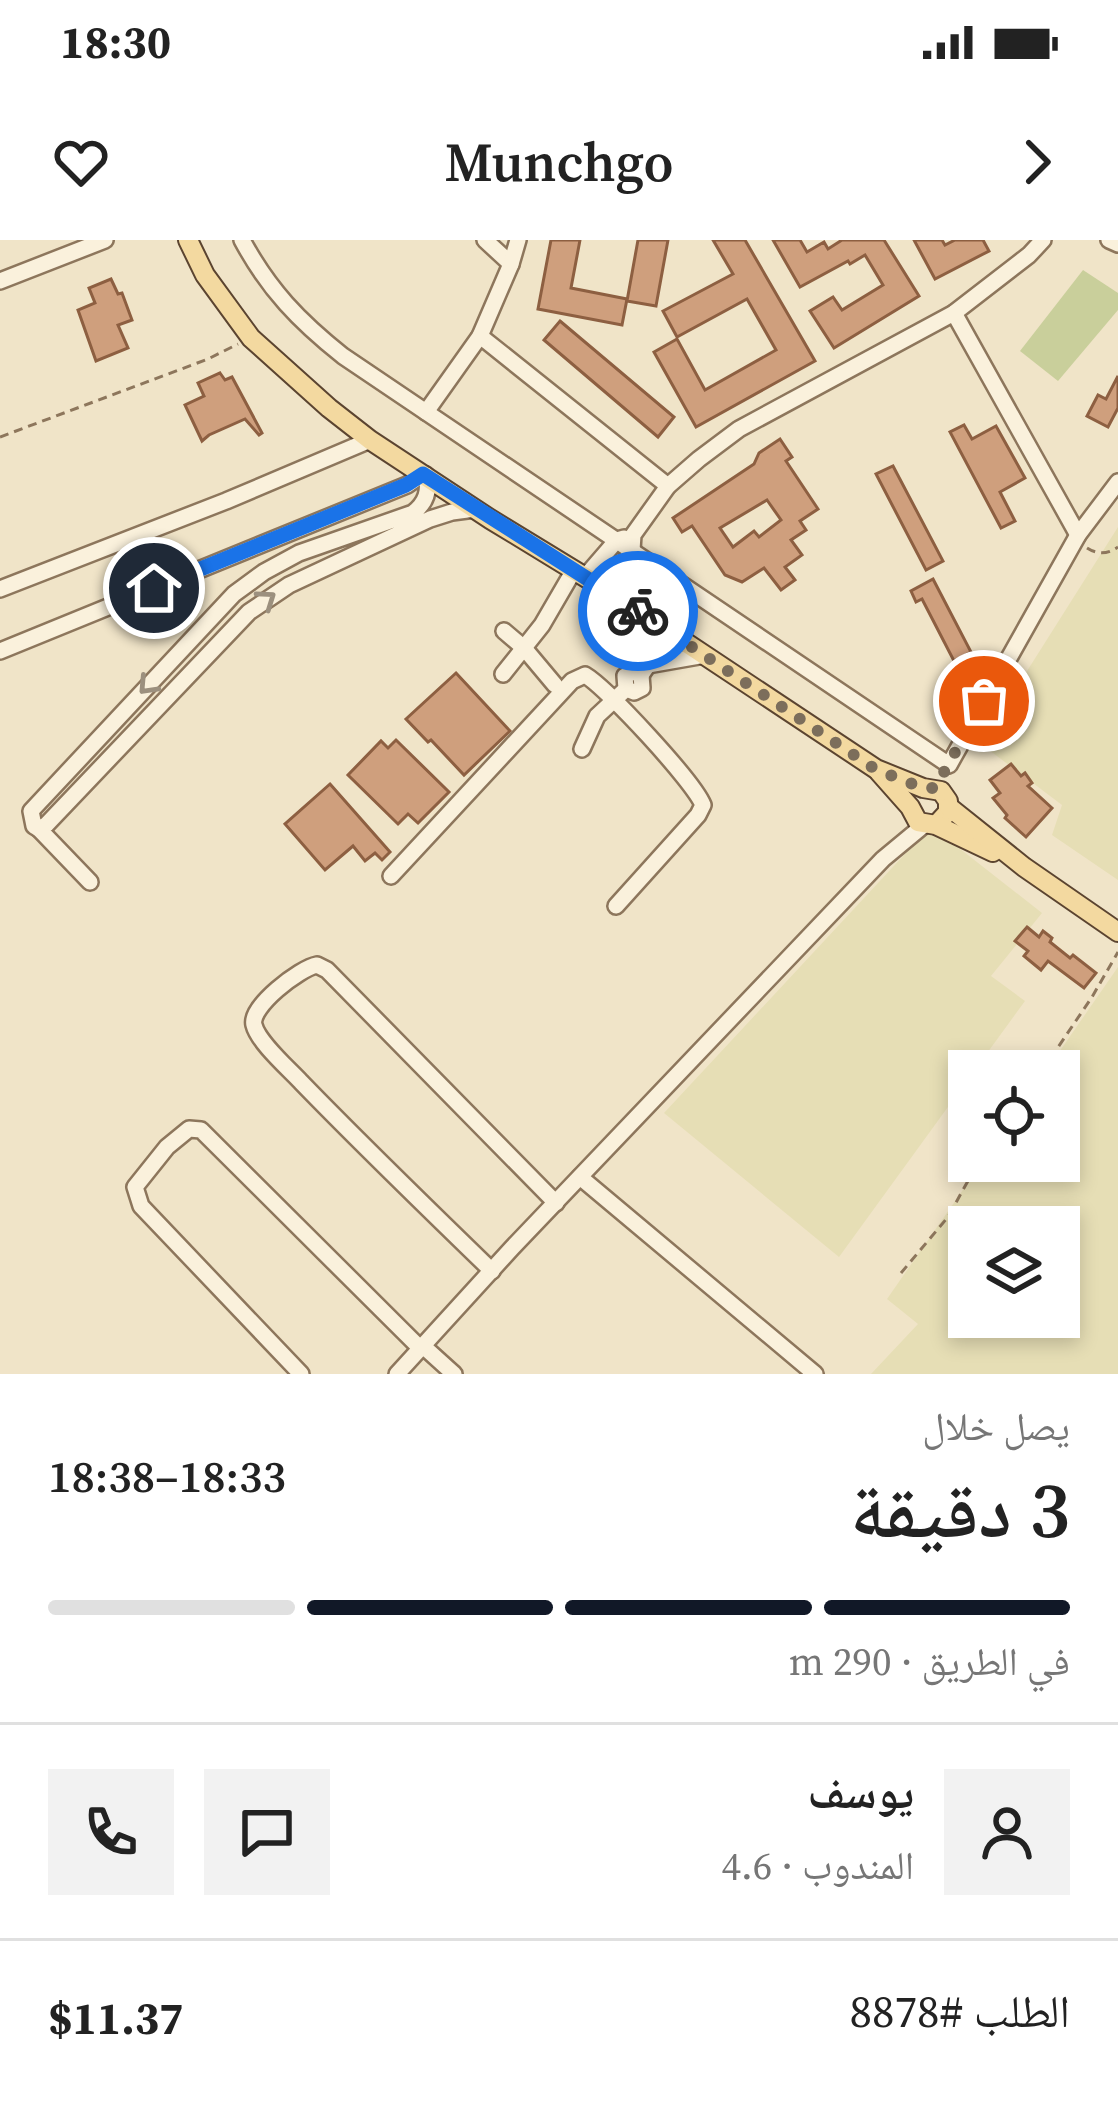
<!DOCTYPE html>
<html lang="ar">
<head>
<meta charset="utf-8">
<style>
  :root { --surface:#fff; --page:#f2f2f2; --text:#222; --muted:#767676; --line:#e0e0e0; --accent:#111827 }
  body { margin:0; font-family:"Source Serif 4","Noto Naskh Arabic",serif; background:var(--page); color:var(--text); direction:rtl; height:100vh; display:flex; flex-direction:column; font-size:45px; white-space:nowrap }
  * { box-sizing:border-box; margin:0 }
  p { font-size:39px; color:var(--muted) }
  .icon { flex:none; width:66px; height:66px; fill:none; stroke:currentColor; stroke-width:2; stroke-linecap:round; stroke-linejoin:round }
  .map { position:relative; height:1134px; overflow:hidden; direction:ltr }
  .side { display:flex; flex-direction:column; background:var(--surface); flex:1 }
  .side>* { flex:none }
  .tools { position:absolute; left:948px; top:810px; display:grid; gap:24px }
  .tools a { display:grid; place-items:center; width:132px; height:132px; border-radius:0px; background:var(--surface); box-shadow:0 6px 18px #0003; font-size:60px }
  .pin { position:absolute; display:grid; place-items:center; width:102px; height:102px; color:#fff; margin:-51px; border:6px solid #fff; border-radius:50%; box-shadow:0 3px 12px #0007 }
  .courier { position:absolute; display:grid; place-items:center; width:120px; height:120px; margin:-60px; border:9px solid #1a73e8; border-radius:50%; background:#fff; color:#222; box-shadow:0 3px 15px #0007 }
  .summary em { font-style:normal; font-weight:600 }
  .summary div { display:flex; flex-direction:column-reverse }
  .summary { display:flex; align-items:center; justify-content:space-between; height:204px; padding:0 48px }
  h1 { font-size:78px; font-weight:600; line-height:90px }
  .bar { display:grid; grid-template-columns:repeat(4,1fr); gap:18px 12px; align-content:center; height:144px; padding:0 48px }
  .bar i { height:15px; border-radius:9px; background:var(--line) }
  .bar .current { background:var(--accent) }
  .bar p { grid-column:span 4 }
  .line { display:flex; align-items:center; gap:30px; padding:0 48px; border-top:3px solid var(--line) }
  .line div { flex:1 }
  .round { display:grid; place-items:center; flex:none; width:126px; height:126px; border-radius:0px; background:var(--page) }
  .status { display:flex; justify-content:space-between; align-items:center; height:84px; padding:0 60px; background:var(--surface); direction:ltr }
  .status svg { height:33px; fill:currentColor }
  header { display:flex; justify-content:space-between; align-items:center; height:156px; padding:0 48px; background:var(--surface); font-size:54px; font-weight:600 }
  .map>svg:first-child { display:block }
  .farmland { fill:#e6deb5; fill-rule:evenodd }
  .green { fill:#c9cf9b }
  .building { fill:#cf9f7d; stroke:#8d5f41; stroke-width:3; fill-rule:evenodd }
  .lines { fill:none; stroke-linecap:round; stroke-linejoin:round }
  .minor-casing { stroke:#8d765c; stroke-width:20 }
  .major-casing { stroke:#5b4430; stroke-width:22 }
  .path { stroke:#8d765c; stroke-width:3; stroke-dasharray:9 6; stroke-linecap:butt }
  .minor { stroke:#faf1dc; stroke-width:15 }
  .major { stroke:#f3d9a0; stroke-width:18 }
  .oneway { stroke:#9c907e }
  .done { stroke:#7c6e5b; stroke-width:12; stroke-dasharray:0 21.6 }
  .route { stroke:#1a73e8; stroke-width:15 }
</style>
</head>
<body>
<div class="status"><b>18:30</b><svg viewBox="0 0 49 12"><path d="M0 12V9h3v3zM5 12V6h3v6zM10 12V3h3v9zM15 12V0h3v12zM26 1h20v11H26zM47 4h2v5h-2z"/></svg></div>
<header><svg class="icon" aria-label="forward" viewBox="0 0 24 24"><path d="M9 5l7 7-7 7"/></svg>Munchgo<svg class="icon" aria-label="heart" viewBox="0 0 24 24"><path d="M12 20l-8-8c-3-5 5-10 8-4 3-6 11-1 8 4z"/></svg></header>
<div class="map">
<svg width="1118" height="1134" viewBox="0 0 1118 1134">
  <rect width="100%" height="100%" fill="#f0e4c8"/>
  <g class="farmland">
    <path d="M1118,287V640L1052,595L1062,565L981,504Z"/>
    <path d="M931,586L1042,673L991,736L1025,761L974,831H969V838L839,1017L664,873Z"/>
    <path d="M1118,727V1134H871L918,1084L887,1059L983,921H1059V831H1046ZM1059,987V1077H969V987Z"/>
  </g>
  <path class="green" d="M1083,30L1118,53V70L1058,141L1020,111Z"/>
  <g class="building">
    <path d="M551,0H580L571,48L627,59L622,85L538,69Z"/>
    <path d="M638,0H668L656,66L627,61Z"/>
    <path d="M713,0H745L815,121L696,187L654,112L677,99L705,150L776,110L747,59L677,97L663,71L733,34Z"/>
    <path d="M773,0H800L807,12L824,2L828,9L842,0H884L919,56L834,108L810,71L833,57L842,70L883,45L865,15L850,24L848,21L800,47Z"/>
    <path d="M914,0H942L945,5L955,0H983L989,11L935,39Z"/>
    <path d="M111,39L118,54L122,53L132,80L118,85L128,108L96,121L78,70L95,63L89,48Z"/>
    <path d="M560,81L674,177L658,197L544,100Z"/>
    <path d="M220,133L225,140L232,137L262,193L259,195L245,179L209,195L202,201L185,165L204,156L198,143Z"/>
    <path d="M1118,136V168L1108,187L1087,176L1098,155L1106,159Z"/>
    <path d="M964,185L972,199L996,186L1025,238L1000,252L1015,281L1001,288L950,192Z"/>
    <path d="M780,199L792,217L786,221L818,269L800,281L806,290L791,300L802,315L785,327L795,340L781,350L764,328L742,342L725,335L692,286L682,292L673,278L754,224L759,213ZM767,260L781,280L759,297L754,291L733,307L720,288Z"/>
    <path d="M893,226L943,321L926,330L876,234Z"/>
    <path d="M933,339L971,412L954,421L922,359L916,362L911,351Z"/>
    <path d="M456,433L510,491L464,535L431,500L428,502L406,479Z"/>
    <path d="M396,500L449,552L418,583L408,574L398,584L348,535L381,501L388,508Z"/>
    <path d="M1011,524L1021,536L1025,533L1032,543L1028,546L1052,568L1026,597L1005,578L1007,575L993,558L1000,553L990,540Z"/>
    <path d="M330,544L390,612L382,620L375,613L365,621L353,606L325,630L285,584Z"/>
    <path d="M1027,687L1039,697L1043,691L1052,698L1050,702L1070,718L1073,715L1096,733L1084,748L1048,721L1041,730L1024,716L1028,711L1015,701Z"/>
  </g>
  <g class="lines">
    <defs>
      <g id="minor">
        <path d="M242,0C269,50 299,81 343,116L949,525L1078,295L1118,242"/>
        <path d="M485,0L511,24"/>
        <path d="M1109,0L1118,4"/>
        <path d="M0,41L105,0"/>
        <path d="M954,73L1078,295"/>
        <path d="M480,96L668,246"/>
        <path d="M426,172L480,96L511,24L518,0"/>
        <path d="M426,235C430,251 426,263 413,273L299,313L264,332L234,354L31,571L34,586L39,589L47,584L249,372L289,345L430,279L452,272L475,269"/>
        <path d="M585,337L617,300L624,298"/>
        <path d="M0,349L226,261L370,200"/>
        <path d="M608,351L632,310L633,295L668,246L699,219L739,189L954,73L1029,15L1043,0"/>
        <path d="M639,372L648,425L641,435"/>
        <path d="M504,391L524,408L555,445"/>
        <path d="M0,411L407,245L423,234"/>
        <path d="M648,425L705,415"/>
        <path d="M503,434L542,385L574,330"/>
        <path d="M582,509L597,476L626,449L625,436L633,432L641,435L642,448L634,452L626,449"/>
        <path d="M39,589L90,642"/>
        <path d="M391,636L572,441L585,435C607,448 694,542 703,565L698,575L616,666"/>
        <path d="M580,937L815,1134"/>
        <path d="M492,1031C427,968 363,906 301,842C289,829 258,802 254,785C249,767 300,728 317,725L327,730L556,963"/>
        <path d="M423,1106L454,1134"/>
        <path d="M301,1134L141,966L135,947L167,907L189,889L201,890L420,1108"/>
        <path d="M397,1134L512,1008L883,619L924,585"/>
      </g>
      <g id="major">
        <path d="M188,0L205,35L251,98L329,168L370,200L490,279L608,351L876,529L923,548L941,551L948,561V572L936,585"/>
        <path d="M879,532L910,567L918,582L936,585L993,612"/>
        <path d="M949,567L1024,627L1118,692"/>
      </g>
    </defs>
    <use href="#minor" class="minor-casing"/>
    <use href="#major" class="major-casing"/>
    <g class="path">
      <path d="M0,197L208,119L238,104"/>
      <path d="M1087,308C1098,315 1108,314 1118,307"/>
      <path d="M1042,831L1092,757L1118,712"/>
      <path d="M901,1033L948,977L979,921"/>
    </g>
    <use href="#minor" class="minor"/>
    <use href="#major" class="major"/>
  </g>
  <defs><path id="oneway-chevron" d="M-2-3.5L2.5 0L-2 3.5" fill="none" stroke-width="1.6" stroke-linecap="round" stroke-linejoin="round" transform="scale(3)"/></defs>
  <g class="oneway">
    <use href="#oneway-chevron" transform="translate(267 359) rotate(-35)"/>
    <use href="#oneway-chevron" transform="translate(147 446) rotate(133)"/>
  </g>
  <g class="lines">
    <path class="done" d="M638,371L875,529L923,548H935L984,461"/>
    <path class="route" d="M154,348L406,245L423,234L638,371"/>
  </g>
</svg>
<div class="tools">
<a><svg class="icon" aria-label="locate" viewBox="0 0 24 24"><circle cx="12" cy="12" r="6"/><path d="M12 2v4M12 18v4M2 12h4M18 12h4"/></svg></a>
<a><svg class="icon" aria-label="layers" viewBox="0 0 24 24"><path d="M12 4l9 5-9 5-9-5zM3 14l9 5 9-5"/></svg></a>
</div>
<div class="pin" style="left:984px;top:461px;background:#ea580c"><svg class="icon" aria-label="bag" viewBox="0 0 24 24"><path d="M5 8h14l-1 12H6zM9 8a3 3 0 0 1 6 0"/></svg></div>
<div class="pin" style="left:154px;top:348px;background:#1f2937"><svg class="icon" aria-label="home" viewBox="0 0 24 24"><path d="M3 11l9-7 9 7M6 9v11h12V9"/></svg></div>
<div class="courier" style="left:638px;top:371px"><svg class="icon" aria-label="bike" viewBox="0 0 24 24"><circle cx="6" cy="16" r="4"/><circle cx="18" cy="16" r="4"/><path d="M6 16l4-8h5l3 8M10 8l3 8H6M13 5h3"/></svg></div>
</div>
<section class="side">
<div class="summary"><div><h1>3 دقيقة</h1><p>يصل خلال</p></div><em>18:33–18:38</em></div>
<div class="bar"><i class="current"></i><i class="current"></i><i class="current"></i><i></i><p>في الطريق · 290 m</p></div>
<div class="line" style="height:216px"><a class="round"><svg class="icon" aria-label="person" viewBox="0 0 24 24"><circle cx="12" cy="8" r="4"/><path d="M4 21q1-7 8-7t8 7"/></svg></a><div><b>يوسف</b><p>المندوب · 4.6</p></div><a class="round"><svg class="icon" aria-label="chat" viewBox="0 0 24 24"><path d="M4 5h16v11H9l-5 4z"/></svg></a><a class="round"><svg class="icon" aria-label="phone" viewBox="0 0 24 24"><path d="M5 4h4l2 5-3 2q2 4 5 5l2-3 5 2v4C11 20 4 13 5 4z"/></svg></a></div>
<div class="line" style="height:156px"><div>الطلب #8878</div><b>$11.37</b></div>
</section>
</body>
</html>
